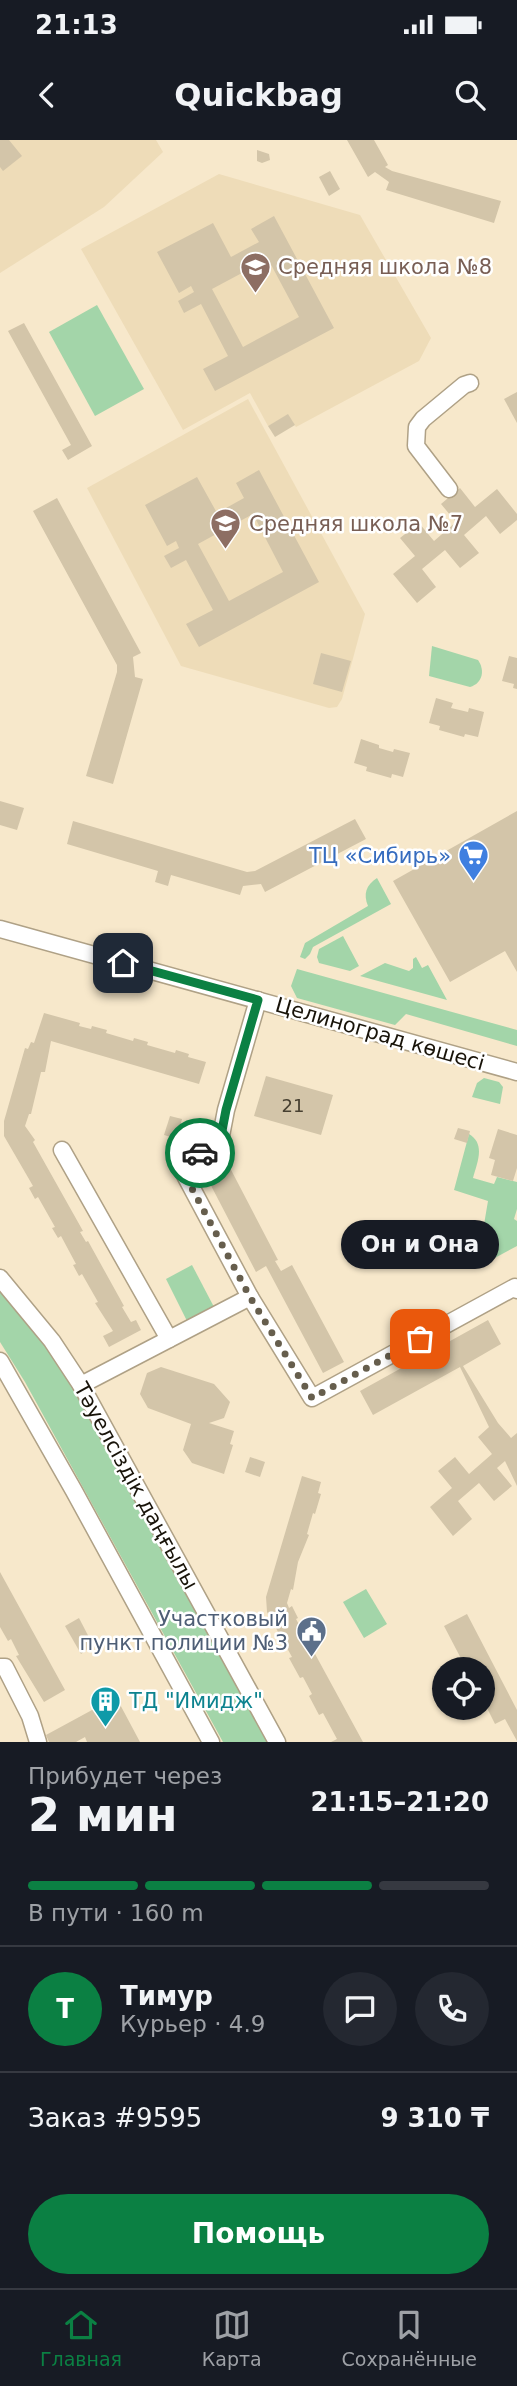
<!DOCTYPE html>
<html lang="ru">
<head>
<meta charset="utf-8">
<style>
  :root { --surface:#171b24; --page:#242831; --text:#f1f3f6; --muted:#9ea1a6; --line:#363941; --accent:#0b8043 }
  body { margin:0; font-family:"DejaVu Sans",sans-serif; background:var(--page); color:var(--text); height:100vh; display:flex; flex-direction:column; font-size:26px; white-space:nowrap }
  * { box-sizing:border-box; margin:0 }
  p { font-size:23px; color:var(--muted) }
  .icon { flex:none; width:38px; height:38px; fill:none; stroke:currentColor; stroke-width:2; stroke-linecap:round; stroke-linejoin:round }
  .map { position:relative; height:1602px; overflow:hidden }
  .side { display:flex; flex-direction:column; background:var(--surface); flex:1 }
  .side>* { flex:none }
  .fabs { position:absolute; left:432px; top:1517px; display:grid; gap:14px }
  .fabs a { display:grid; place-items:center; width:63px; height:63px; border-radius:50%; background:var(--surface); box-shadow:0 2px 5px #0004; font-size:35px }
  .pin { position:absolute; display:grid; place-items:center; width:60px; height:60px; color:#fff; margin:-30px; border-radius:14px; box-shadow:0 4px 10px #0006 }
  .courier { position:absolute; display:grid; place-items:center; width:70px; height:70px; margin:-35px; border:5px solid #0b8043; border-radius:50%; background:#fff; color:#222; box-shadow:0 2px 9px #0007 }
  .bubble { position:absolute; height:49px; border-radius:24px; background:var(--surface); box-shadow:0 2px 5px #0004; font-size:23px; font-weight:800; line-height:49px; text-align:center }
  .headline em { font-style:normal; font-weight:800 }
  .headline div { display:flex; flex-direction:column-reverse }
  .headline { display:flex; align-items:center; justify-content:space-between; height:119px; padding:0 28px }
  h1 { font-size:46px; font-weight:800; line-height:52px }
  .bar { display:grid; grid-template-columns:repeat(4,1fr); gap:10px 7px; align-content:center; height:84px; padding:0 28px }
  .bar i { height:9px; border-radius:5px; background:var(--line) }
  .bar .selected { background:var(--accent) }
  .bar p { grid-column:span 4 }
  .line { display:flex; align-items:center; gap:18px; padding:0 28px; border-top:2px solid var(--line) }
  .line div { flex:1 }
  .round { display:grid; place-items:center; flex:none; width:74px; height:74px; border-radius:37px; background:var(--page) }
  .primary-button { display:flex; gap:14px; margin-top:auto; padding:14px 28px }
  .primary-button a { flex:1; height:80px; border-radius:42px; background:var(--accent); color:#fff; font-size:28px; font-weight:800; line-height:80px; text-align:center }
  .status { display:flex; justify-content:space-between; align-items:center; height:49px; padding:0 35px; background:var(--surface); direction:ltr }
  .status svg { height:19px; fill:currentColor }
  header { display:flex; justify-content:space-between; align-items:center; height:91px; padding:0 28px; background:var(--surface); font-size:32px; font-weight:800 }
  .menu { display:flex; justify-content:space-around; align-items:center; height:98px; border-top:2px solid var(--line); background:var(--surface); font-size:19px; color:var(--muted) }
  .menu a { display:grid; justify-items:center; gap:4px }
  .menu .selected { color:var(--accent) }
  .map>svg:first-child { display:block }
  .built { fill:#eedcb8 }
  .green { fill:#a3d5a9 }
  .building { fill:#d3c5a9; fill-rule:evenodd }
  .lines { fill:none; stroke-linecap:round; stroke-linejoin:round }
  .minor-casing { stroke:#afa186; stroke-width:19 }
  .minor { stroke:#fff; stroke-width:16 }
  .done { stroke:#665e4d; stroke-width:7; stroke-dasharray:0 12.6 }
  .route { stroke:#0b8043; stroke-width:9 }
  .labels { text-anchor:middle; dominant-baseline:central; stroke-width:5; stroke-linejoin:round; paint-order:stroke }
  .number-label { font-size:18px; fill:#474031 }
  .education-label { font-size:21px; fill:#785e54; stroke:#fff; text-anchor:start }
  .shop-label { font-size:21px; fill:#366cbe; stroke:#fff; text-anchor:end }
  .street-label { font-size:21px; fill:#181309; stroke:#fff }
  .service-label { font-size:21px; fill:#4e5e75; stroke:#fff; text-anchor:end }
  .culture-label { font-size:21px; fill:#0d838f; stroke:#fff; text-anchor:start }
</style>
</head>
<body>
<div class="status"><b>21:13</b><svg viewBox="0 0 49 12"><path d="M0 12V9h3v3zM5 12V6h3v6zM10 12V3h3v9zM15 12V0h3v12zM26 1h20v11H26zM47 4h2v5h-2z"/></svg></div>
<header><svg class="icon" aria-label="back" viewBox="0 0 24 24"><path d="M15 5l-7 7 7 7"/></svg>Quickbag<svg class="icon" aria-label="search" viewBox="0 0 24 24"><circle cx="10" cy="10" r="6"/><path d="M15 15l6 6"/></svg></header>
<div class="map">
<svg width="517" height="1602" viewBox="0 0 517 1602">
  <rect width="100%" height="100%" fill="#f7e8cb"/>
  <g class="built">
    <path d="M0,0H156L163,12L104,67L0,133Z"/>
    <path d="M219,34L360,75L431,198L419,221L296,287L288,275L268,286L250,253L183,290L81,109Z"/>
    <path d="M248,259L365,474L342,559L337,567L329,568L181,526L87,348Z"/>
  </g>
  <g class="green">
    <path d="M97,165L144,249L95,276L49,192Z"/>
    <path d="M432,506L478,520C485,530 483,543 470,547L429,536Z"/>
    <path d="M377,738L391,764L313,807L310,814L305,819L300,817L305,803L368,766C363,754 366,745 377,738Z"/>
    <path d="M343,796L359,826L350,831L319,823L317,817L319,809Z"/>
    <path d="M416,817L422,828L428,825L447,860L360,836L385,823L409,831L413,828V819Z"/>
    <path d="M297,829L517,890V906L406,874L395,885L297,858L291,846Z"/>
    <path d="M484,938L499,942L503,947L500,964L472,957L477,943Z"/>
    <path d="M469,994C486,1004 477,1023 473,1038L494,1044L497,1037L517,1042V1069L514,1079L517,1081V1106L491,1120L481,1102L488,1061L454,1050Z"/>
    <path d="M192,1125L214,1167L187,1181L166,1139Z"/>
    <path d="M0,1148L51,1210L74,1246L151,1390L270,1602H223L25,1242L0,1202Z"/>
    <path d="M366,1449L387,1484L364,1498L343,1462Z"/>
  </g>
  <g class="building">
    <path d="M0,0H9L22,16L3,31L0,27Z"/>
    <path d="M347,0H374L388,25L385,27L392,31L501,61L494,83L386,50L389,42L375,32L368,37Z"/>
    <path d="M257,10L269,14L270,20L262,23L257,21Z"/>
    <path d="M330,31L340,49L329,56L319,37Z"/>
    <path d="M274,76L334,188L215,251L203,229L228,216L201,164L184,173L178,161L194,152L191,146L179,153L157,112L213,83L231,117L259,102L251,89ZM268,119L299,177L243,207L212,149Z"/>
    <path d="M24,183L92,306L68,320L62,310L71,305L8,191Z"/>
    <path d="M517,252V283L504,259Z"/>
    <path d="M288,274L295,285L275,297L268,286Z"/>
    <path d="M259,330L319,442L199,507L186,484L213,470L186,420L171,428L164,416L179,408L176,401L167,406L145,365L197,337L217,373L244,358L236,343ZM253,374L283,432L229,461L198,404Z"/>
    <path d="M460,348L475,367L497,349L517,374V380L500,394L486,376L464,395L479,413L460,428L445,410L422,429L436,447L417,463L393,434L415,416L400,398L419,383L434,401L456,382L441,364Z"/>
    <path d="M57,358L141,513L133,517L135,537L143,539L113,644L86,636L117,532V525L33,371Z"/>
    <path d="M321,513L351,521L342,552L313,544Z"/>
    <path d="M509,516L517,518V549L513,548L514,544L502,541Z"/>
    <path d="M436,558L453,563L451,568L468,572L469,568L484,572L478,597L465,594L464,597L439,590L440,586L429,583Z"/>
    <path d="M361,599L379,605V608L393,612L394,609L410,613L403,637L392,634L391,638L366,631L367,627L354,623Z"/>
    <path d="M0,661L24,668L17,690L0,685Z"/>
    <path d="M517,671V832L505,811L450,842L393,741Z"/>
    <path d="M355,679L366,699L265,752L261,744L243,746L240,755L171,735L168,746L155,742L158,731L67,704L73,681L247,732L255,731Z"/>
    <path d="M44,873L80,883L79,886L91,889L92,886L107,890L106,893L133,901L134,898L148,902L147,905L175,913L176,910L189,914L188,917L206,922L199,944L51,901L45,932H41L31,974H29L25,986L35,1000L33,1002L83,1091L80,1092L86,1102L88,1101L124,1166L122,1167L131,1182L136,1180L141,1190L109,1207L103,1196L113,1191L95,1163L98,1162L82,1134L79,1136L73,1125L76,1124L61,1096L58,1098L52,1088L55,1087L38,1057L35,1059L29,1048L33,1046L4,996V981L25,908L28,909L31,902L34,903Z"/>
    <path d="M266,936L333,955L321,995L254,976Z"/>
    <path d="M170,976L182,979L177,999L164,995Z"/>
    <path d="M458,988L470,991L467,1003L454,999Z"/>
    <path d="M498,989L517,995V1028L513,1041L491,1035L495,1020L489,1018Z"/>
    <path d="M228,1024L278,1120L275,1121L281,1131L292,1125L344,1222L323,1233L266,1126L256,1132L206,1036Z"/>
    <path d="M488,1180L501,1204L463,1226L498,1283L511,1298L517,1293V1346L505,1321L497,1328L512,1346L494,1361L479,1343L458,1361L472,1379L453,1396L430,1367L452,1348L438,1331L455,1317L469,1334L492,1314L478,1297L489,1287L460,1227L373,1275L360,1251Z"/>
    <path d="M161,1227L214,1244L230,1262L224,1278L209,1283L234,1291L230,1304L233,1305L224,1334L192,1323L183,1310L191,1284L148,1268L140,1254L147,1233Z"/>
    <path d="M250,1317L265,1322L260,1337L245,1332Z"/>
    <path d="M302,1336L321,1342L318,1353L321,1354L315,1374L313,1373L307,1394L309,1395L298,1422L293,1450L291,1449L287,1463L289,1468L292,1466L298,1478L296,1479L363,1602H331L337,1599L323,1573L319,1575L309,1556L312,1554L303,1537L300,1538L289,1518L292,1517L267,1472L266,1457Z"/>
    <path d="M0,1432L65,1550L44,1562L16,1516L19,1515L11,1499L8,1501L0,1487Z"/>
    <path d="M467,1474L517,1570V1601L505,1579L495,1584L483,1560V1530H467L444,1486Z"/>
    <path d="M79,1478L93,1505L81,1514L65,1486Z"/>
    <path d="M116,1557L140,1602H87L85,1597L76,1602H49L46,1595Z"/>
  </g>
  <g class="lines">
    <defs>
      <g id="minor">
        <path d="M449,349L416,306L417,287L423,279L464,245L470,243"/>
        <path d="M0,789L517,932"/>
        <path d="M62,1010L169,1199"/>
        <path d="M0,1138L52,1201L81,1245L277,1602"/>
        <path d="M250,1157L312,1258L515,1147L517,1150"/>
        <path d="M0,1221L74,1351L211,1602"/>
        <path d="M81,1245L250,1157L180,1026L220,1001L226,970L258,860"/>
        <path d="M0,1527H5L30,1576L38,1602"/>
      </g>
    </defs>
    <use href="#minor" class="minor-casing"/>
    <use href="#minor" class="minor"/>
  </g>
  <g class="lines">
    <path class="done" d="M200,1013L180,1026L250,1157L312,1258L420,1199"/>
    <path class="route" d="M123,823L258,860L226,970L220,1001L200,1013"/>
  </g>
  <defs>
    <symbol id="school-pin" viewBox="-11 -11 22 30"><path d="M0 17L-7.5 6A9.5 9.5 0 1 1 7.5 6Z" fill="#8d6e63" stroke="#fff"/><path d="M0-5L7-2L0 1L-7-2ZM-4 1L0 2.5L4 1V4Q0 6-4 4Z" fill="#fff"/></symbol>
    <symbol id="supermarket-pin" viewBox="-11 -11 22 30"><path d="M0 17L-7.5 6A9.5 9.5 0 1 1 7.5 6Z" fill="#3f7fe0" stroke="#fff"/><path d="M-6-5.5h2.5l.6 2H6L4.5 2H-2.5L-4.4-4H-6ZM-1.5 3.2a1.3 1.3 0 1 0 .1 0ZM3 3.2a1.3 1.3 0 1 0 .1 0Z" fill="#fff"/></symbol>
    <symbol id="civic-pin" viewBox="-11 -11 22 30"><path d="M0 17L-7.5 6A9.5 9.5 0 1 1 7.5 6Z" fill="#5c6f8a" stroke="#fff"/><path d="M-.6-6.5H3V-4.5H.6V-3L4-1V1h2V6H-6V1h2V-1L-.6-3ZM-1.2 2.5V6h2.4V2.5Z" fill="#fff"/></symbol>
    <symbol id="building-pin" viewBox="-11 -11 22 30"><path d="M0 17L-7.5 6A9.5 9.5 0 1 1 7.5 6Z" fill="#0f9aa8" stroke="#fff"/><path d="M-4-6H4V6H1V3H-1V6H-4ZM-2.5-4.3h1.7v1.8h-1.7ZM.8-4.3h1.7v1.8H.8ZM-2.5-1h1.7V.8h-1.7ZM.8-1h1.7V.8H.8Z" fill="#fff"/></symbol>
  </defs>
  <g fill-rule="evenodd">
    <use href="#school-pin" x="238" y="110" width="35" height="47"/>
    <use href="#school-pin" x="208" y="366" width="35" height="47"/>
    <use href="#supermarket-pin" x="456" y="698" width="35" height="47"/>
    <use href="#civic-pin" x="294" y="1474" width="35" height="47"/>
    <use href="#building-pin" x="88" y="1544" width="35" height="47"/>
  </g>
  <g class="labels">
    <g class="number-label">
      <text x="293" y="965">21</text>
    </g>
    <g class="education-label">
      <text x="278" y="127">Средняя школа №8</text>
      <text x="249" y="384">Средняя школа №7</text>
    </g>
    <g class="shop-label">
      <text x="451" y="716">ТЦ «Сибирь»</text>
    </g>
    <g class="street-label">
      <text transform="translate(380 894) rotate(16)">Целиноград көшесі</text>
      <text transform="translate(136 1346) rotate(61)">Тәуелсіздік даңғылы</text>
    </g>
    <g class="service-label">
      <text x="288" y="1479">Участковый<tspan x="288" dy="24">пункт полиции №3</tspan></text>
    </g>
    <g class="culture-label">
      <text x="129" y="1561">ТД "Имидж"</text>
    </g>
  </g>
</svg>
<div class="fabs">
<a><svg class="icon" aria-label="locate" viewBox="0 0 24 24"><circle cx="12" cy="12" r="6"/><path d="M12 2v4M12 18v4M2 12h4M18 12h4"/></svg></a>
</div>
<div class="pin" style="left:420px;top:1199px;background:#ea580c"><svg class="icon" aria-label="bag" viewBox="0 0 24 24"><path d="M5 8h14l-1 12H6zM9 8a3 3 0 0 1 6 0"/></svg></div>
<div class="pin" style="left:123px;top:823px;background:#1f2937"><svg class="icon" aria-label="home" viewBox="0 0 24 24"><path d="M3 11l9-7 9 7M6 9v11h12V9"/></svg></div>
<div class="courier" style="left:200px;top:1013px"><svg class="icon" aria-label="car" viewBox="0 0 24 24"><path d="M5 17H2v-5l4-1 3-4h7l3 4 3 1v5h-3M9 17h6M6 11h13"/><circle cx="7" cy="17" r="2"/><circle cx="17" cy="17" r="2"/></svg></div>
<div class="bubble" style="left:341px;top:1080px;width:158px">Он и Она</div>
</div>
<section class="side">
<div class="headline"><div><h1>2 мин</h1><p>Прибудет через</p></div><em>21:15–21:20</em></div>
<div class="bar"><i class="selected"></i><i class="selected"></i><i class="selected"></i><i></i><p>В пути · 160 m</p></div>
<div class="line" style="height:126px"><b class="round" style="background:var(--accent);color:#fff">Т</b><div><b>Тимур</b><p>Курьер · 4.9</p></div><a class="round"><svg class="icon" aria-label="chat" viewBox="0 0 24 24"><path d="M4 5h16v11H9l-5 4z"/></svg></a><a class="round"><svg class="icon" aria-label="phone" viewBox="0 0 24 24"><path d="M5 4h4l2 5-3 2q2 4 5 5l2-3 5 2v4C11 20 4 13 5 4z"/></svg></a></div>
<div class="line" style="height:91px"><div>Заказ #9595</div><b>9 310 ₸</b></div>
<div class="primary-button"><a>Помощь</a></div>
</section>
<nav class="menu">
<a class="selected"><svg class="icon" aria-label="home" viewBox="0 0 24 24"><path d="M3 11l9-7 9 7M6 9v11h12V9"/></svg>Главная</a>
<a><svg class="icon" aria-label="map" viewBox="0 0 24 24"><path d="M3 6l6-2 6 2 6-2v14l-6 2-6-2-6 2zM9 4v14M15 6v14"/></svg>Карта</a>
<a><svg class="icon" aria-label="saved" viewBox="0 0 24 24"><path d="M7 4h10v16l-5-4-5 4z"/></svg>Сохранённые</a>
</nav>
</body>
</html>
